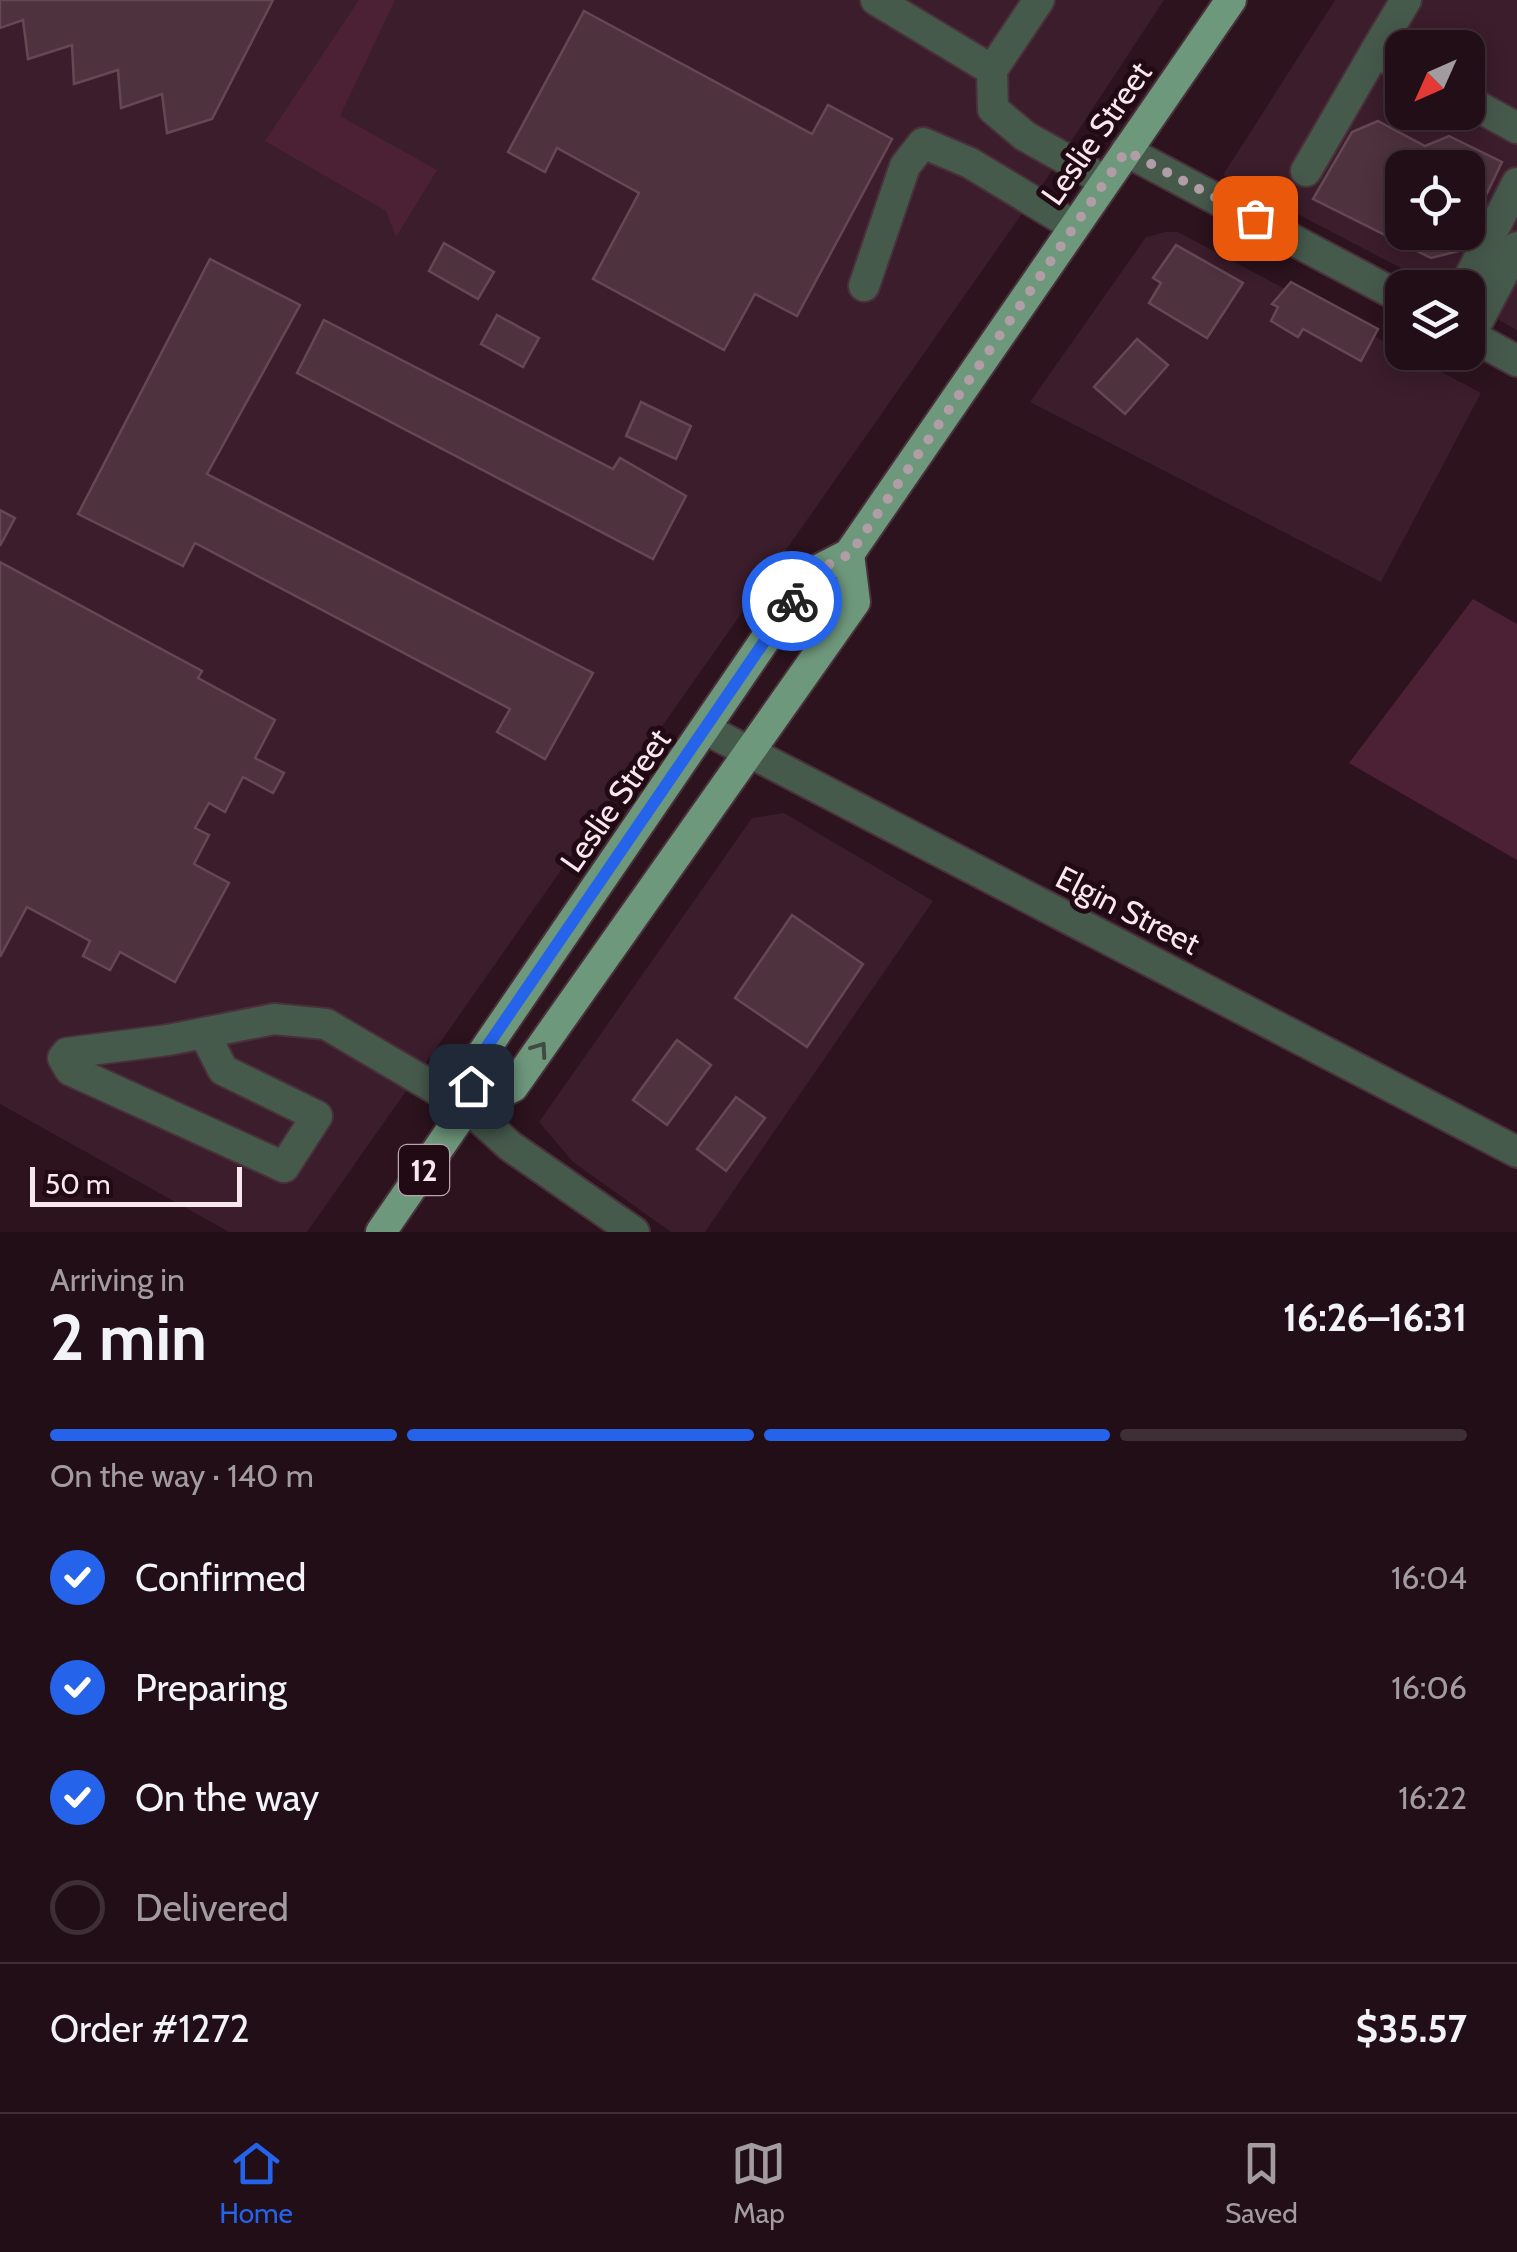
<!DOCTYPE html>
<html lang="en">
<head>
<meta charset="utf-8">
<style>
  :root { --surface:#210e16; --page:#2d1c23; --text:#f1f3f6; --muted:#a29ca1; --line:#3e2e35; --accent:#2563eb }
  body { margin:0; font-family:Cabin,sans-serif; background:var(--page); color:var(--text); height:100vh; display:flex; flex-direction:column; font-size:38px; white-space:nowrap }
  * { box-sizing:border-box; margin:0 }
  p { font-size:32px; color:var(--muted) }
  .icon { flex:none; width:55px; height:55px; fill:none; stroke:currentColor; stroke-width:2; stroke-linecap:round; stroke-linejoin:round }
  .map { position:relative; height:1232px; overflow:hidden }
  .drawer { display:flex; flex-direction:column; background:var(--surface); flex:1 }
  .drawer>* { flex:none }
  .needle { width:65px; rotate:225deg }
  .tools { position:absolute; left:1385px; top:30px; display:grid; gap:20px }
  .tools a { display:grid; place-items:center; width:100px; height:100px; border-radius:20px; background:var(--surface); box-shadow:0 5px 25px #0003,0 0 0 2px var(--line); font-size:50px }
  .scale { position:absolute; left:30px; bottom:25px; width:212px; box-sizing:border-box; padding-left:10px; border:5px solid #f9e7ee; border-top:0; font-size:28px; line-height:35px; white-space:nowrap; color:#f9e7ee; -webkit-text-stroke:8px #220a15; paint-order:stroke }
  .pin { position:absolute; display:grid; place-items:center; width:85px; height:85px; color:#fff; margin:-42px; border-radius:20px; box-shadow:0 5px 15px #0006 }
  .courier { position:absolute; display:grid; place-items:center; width:100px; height:100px; margin:-50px; border:8px solid #2563eb; border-radius:50%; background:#fff; color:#222; box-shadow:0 2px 12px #0007 }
  .head em { font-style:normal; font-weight:700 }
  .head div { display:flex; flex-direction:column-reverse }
  .head { display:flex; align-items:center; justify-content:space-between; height:170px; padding:0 50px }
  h1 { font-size:65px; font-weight:700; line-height:75px }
  .bar { display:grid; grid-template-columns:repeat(4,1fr); gap:15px 10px; align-content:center; height:120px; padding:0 50px }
  .bar i { height:12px; border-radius:8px; background:var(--line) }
  .bar .active { background:var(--accent) }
  .bar p { grid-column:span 4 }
  .line { display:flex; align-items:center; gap:25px; padding:0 50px; border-top:2px solid var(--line) }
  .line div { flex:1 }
  ol { padding:0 50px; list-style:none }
  li { display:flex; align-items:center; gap:30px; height:110px }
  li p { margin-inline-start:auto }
  li .icon { padding:10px; border-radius:50%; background:var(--accent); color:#fff; stroke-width:4 }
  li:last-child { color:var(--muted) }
  li i { width:55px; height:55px; border:5px solid var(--line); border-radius:50% }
  .dock { display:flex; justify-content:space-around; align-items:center; height:140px; border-top:2px solid var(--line); background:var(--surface); font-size:28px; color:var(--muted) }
  .dock a { display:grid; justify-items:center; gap:5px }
  .dock .active { color:var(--accent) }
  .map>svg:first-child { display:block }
  .built { fill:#3c1d2b; fill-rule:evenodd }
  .green { fill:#4c2135 }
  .building { fill:#4e323d; stroke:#664854; stroke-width:2.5; fill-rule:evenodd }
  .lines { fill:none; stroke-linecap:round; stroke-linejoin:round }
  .minor-casing { stroke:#49313b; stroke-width:34 }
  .major-casing { stroke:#49313b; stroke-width:34 }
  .minor { stroke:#465a4c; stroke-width:30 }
  .major { stroke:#6e987c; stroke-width:30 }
  .oneway { stroke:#444a43 }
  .done { stroke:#b19da5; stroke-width:10; stroke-dasharray:0 18 }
  .route { stroke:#2563eb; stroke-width:12 }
  .labels { text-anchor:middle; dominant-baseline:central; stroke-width:10; stroke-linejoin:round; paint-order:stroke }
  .shield { fill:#220a15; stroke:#b8a5ad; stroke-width:2.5 }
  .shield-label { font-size:30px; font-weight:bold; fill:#f9e7ee }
  .street-label { font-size:32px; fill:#f9e7ee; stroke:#220a15 }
</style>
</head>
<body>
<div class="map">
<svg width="1517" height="1232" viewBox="0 0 1517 1232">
  <rect width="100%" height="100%" fill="#2c131e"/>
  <g class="built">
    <path d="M0,0H1164L1045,181L307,1232H229L0,1104Z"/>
    <path d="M1335,0H1517V330L1468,303V288L1437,287L1223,175ZM1402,48H1468V112H1402ZM1402,168H1468V232H1402Z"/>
    <path d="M1165,232H1178L1481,393L1381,582L1030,402L1146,237Z"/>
    <path d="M784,813L933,901L705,1232H671L573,1162L539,1122L752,818Z"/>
  </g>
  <g class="green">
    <path d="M359,0H395L340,116L437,170L396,237L386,211L265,141Z"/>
    <path d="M1473,599L1517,624V860L1349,763Z"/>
  </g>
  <g class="building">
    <path d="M0,0H273L212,119L167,133L162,94L121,108L118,70L74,84L72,45L28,59L23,20L0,28Z"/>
    <path d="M584,11L812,134L828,105L892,139L797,316L755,294L724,350L593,279L639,193L557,148L545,172L508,152Z"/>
    <path d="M1378,121L1425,146L1449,136L1502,162L1459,251L1431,258L1313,199L1352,132ZM1402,168H1468V232H1402Z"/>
    <path d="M444,243L494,272L478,299L429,271Z"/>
    <path d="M1176,245L1243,283L1207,338L1149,303L1161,283L1153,278Z"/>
    <path d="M210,259L300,305L207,474L593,673L545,759L497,732L510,709L195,543L183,566L78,514Z"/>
    <path d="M1291,282L1378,329L1361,361L1303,329L1298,337L1271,321L1278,307L1272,304Z"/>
    <path d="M497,315L539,338L523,367L481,344Z"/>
    <path d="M324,320L613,469L620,458L686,496L653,559L297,373Z"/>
    <path d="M1137,339L1168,365L1125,414L1094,387Z"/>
    <path d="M641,402L691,426L676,459L626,436Z"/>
    <path d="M0,510L15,518L0,546Z"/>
    <path d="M0,562L202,671L198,678L275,720L255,758L284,773L273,793L243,777L225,812L209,803L195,828L209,835L194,864L229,883L175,982L120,952L110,970L83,956L90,941L27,907L0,957Z"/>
    <path d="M792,915L863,964L807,1047L735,998Z"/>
    <path d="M677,1040L711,1065L667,1125L633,1100Z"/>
    <path d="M736,1097L765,1118L726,1171L697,1149Z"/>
  </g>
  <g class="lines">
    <defs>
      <g id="minor">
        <path d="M876,0L992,70"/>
        <path d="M1039,0L992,70L993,109L1025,136L1105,181"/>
        <path d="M1375,52L1406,0"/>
        <path d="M1468,101L1517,128"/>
        <path d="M1126,151L1402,298"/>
        <path d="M1306,171L1375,52L1402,67"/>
        <path d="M864,286L905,166L923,143L970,163L1074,226"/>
        <path d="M1464,288L1517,183"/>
        <path d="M1468,334L1517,361"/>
        <path d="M1470,336L1517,247"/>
        <path d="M707,730L1517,1152"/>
        <path d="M204,1033L223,1070L317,1116L284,1167L70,1070L63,1058L67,1053L168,1040L274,1019L326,1024L467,1107L510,1146L634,1232"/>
      </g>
      <g id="major">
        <path d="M467,1107L513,1087L855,602L849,554"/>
        <path d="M381,1232L467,1107L475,1064L810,574L849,554L1231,0"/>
      </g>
    </defs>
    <use href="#minor" class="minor-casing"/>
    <use href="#major" class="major-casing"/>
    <use href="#minor" class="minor"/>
    <use href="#major" class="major"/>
  </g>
  <defs><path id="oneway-chevron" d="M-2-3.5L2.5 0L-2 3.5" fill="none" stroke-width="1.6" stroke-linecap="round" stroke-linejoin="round" transform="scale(2.5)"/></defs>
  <use class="oneway" href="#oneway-chevron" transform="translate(540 1049) rotate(-55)"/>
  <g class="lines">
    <path class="done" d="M792,601L810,574L850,554L1126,151L1255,218"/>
    <path class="route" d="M471,1086L475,1064L792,601"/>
  </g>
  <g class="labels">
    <rect class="shield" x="399" y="1145" width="50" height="50" rx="8"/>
    <g class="shield-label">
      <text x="424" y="1170">12</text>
    </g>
    <g class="street-label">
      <text transform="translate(1096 133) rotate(-55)">Leslie Street</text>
      <text transform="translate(615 800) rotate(-55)">Leslie Street</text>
      <text transform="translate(1128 910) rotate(27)">Elgin Street</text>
    </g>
  </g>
</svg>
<div class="tools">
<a><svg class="needle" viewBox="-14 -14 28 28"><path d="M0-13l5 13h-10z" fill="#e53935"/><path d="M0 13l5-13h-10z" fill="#a29ca1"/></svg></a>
<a><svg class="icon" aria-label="locate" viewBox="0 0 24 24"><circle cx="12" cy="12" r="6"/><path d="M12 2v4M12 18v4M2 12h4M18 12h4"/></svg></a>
<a><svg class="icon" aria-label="layers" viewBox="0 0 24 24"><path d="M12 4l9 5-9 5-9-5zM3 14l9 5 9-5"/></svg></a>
</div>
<div class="scale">50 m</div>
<div class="pin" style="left:1255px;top:218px;background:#ea580c"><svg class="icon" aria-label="bag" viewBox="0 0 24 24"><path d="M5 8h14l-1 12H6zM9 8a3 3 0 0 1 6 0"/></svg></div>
<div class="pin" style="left:471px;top:1086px;background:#1f2937"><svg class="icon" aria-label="home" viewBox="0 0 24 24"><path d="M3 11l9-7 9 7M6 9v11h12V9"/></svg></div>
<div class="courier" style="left:792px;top:601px"><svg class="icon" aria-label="bike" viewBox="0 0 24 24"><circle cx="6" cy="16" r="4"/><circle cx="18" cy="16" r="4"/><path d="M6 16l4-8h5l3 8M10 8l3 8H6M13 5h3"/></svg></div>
</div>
<section class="drawer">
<div class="head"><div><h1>2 min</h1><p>Arriving in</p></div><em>16:26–16:31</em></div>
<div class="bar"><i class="active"></i><i class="active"></i><i class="active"></i><i></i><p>On the way · 140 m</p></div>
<ol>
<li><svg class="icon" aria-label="check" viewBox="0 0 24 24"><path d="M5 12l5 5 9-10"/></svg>Confirmed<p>16:04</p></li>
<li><svg class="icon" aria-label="check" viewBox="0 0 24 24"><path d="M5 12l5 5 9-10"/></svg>Preparing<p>16:06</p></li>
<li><svg class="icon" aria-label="check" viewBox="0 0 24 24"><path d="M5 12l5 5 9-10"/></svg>On the way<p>16:22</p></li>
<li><i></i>Delivered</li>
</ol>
<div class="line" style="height:130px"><div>Order #1272</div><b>$35.57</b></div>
</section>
<nav class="dock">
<a class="active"><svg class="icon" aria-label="home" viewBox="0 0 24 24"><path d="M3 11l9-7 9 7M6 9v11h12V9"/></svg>Home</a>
<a><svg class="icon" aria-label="map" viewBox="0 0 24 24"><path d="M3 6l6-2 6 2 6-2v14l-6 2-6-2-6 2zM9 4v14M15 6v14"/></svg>Map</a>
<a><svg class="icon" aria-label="saved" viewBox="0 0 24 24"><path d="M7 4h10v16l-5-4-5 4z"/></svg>Saved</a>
</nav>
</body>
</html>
